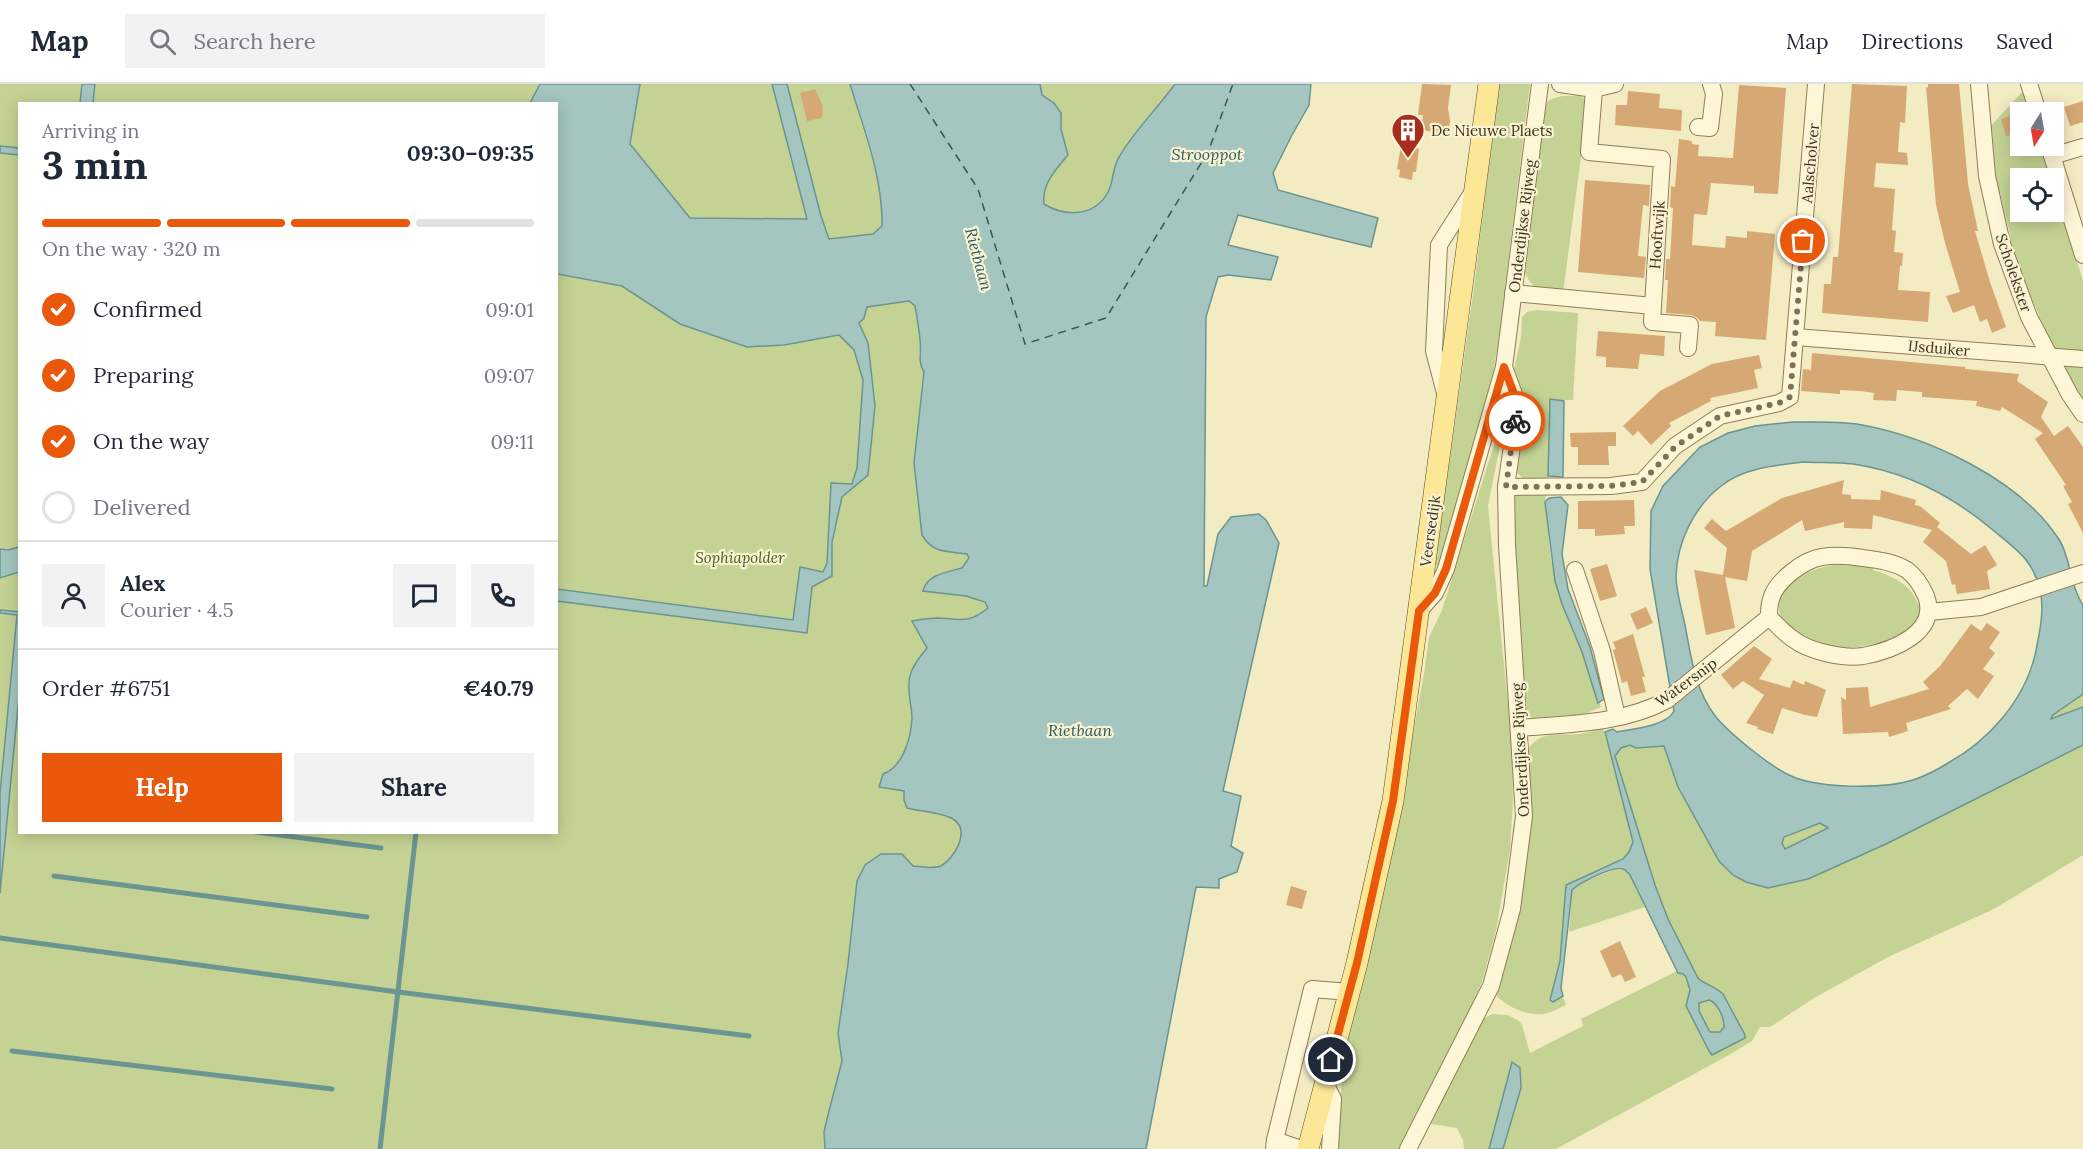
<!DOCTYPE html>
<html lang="en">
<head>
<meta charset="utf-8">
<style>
  :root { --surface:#fff; --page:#f2f2f3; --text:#1f2937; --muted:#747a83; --line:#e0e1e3; --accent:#ea580c }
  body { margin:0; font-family:Lora,serif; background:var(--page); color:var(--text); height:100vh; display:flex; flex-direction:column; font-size:22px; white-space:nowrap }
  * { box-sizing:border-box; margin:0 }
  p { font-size:20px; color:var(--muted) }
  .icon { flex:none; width:33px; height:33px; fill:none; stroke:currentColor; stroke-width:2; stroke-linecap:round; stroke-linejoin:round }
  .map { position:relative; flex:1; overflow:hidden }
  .details { position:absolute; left:18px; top:18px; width:540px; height:732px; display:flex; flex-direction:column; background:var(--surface); border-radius:0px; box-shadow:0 3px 15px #0003 }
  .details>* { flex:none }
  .needle { width:39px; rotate:191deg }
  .tools { position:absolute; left:2010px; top:18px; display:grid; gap:12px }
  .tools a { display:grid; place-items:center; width:54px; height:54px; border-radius:0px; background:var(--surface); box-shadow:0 3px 15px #0003; font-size:30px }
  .pin { position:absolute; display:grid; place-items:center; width:51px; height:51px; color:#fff; margin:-26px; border:3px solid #fff; border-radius:50%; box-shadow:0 2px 6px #0007 }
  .courier { position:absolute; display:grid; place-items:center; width:60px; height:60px; margin:-30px; border:4px solid #ea580c; border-radius:50%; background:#fff; color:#222; box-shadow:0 2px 8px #0007 }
  .headline em { font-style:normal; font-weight:700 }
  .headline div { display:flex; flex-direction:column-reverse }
  .headline { display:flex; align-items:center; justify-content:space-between; height:102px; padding:0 24px }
  h1 { font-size:39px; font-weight:700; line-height:45px }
  .bar { display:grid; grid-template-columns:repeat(4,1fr); gap:9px 6px; align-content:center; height:72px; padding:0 24px }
  .bar i { height:8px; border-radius:4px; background:var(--line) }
  .bar .selected { background:var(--accent) }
  .bar p { grid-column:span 4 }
  .line { display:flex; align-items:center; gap:15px; padding:0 24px; border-top:2px solid var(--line) }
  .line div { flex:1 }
  .round { display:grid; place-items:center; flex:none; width:63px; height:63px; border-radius:0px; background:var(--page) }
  ol { padding:0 24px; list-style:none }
  li { display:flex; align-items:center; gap:18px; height:66px }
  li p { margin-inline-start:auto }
  li .icon { padding:6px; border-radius:50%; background:var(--accent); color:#fff; stroke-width:4 }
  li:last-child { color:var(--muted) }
  li i { width:33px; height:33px; border:3px solid var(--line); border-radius:50% }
  .cta { display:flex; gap:12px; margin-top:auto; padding:12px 24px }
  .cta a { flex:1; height:69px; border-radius:0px; background:var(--accent); color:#fff; font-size:24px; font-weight:700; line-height:69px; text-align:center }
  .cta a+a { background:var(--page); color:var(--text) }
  header { display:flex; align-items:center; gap:36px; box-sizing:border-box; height:84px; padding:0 30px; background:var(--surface); border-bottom:2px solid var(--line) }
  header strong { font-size:28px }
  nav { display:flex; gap:33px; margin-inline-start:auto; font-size:21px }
  .search { width:420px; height:54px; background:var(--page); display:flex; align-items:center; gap:15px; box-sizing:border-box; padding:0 21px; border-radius:0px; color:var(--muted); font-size:22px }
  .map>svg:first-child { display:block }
  .green { fill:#c4d394; fill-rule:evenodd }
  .water { fill:#a5c6c0; stroke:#6a9590; stroke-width:1.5; fill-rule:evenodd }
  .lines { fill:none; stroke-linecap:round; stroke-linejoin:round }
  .stream { stroke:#6a9590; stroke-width:5 }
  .ferry { stroke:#2a5c5f; stroke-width:1.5; stroke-dasharray:8 6; stroke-linecap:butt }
  .building { fill:#d6a873 }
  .minor-casing { stroke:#907c56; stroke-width:18 }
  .major-casing { stroke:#5d492b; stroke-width:22 }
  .minor { stroke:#fdf6d7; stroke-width:16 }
  .major { stroke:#fbe796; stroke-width:21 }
  .done { stroke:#7d7256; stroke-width:6; stroke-dasharray:0 10.8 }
  .route { stroke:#ea580c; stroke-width:8 }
  .labels { text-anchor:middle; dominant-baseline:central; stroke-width:4.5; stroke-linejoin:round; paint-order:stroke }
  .poi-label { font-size:15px; fill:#3e311c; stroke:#faf3d3; text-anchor:start }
  .street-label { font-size:15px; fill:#3e311c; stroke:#faf3d3 }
  .park-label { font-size:15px; font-style:italic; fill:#465d20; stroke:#faf3d3 }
  .water-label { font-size:16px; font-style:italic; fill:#2a5c5f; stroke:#faf3d3 }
</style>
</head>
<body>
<header>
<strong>Map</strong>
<div class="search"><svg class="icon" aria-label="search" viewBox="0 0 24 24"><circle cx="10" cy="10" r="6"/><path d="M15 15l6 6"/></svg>Search here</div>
<nav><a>Map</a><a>Directions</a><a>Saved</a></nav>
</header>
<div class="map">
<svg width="2083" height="1065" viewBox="0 0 2083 1065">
  <rect width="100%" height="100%" fill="#f3ebc2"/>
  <g class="green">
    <path d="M0,0H850L877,92L882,125V143L915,222L921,260L919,270L924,288L921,305L940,467L967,470L969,474L962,484L942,489L923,507L966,512L985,518L988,524C968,540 960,535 937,534C929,534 921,536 913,537L927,564C921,572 912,581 910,592C906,605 912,621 912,634C911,654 903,682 883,690L879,703L904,707V716L907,724C919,727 944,729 954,735C971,746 955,775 941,782C933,785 921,783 912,782L848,880L838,949L842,977L827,1035L824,1048L825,1065H0ZM20,20H556V748H20Z"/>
    <path d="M1040,0H1175C1157,25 1134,47 1119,73C1112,84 1114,98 1108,108C1095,134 1066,132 1044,121L1043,111L1048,94L1059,82L1065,57L1061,45V29L1054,19L1042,11Z"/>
    <path d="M1498,0H1530L1499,252L1492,298L1440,482L1435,481L1475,196Z"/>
    <path d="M2024,6L2031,25L2016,30L2020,49V62H2041L2051,94H2020V128H2054V101L2083,197V267L2050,265L2048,252L2005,153L2010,150L2000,109H1995L1987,46Z"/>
    <path d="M1562,12H1580L1591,18L1587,27L1563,209C1543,206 1534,208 1525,189L1544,21L1551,15Z"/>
    <path d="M1536,226L1578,229L1573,316H1550L1548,396L1523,394L1516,388L1525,315L1514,285L1521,254L1522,233L1527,228Z"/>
    <path d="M2063,281L2083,283V318L2062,286Z"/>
    <path d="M1504,329L1506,331L1488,422L1512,661L1513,716L1510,765L1496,847L1482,898L1469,929L1401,1065H1337L1342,992V955L1386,794L1424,590L1429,553L1442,526Z"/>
    <path d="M1546,410L1545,418L1551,476L1562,520L1582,568L1601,623L1585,630L1533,634L1526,629L1519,565L1513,415L1517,411Z"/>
    <path d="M1846,479L1874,482L1873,486C1892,492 1911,500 1918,520L1923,518C1919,544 1900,555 1875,560C1866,561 1857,564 1848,564C1825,564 1774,549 1779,518C1784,490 1823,482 1846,479Z"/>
    <path d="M2083,610V623L2051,635L2053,631Z"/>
    <path d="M1603,644L1633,758L1629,768L1623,775L1566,801L1560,877L1550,916L1553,918L1563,912L1566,921C1559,924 1552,928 1544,930C1528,932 1506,923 1496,911L1515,846L1527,775L1530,743L1529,664C1542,646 1559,652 1579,650C1587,649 1595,646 1603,644Z"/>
    <path d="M1630,661L1636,664L1664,662L1678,703L1719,777L1768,804L1808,795L1886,760L2083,661V771L1994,825L1890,872L1814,914L1770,943H1760L1752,957L1729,971L1556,1065H1503L1521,1004L1512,978L1489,1065H1464L1463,1056L1457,1044L1431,1040L1456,984L1483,935L1492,930L1508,931L1519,937L1522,941L1530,969L1583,942L1581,935L1677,887L1686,893L1690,906L1686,922L1708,967L1745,951L1722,910C1715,902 1705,901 1698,894L1668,835L1655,801L1615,672L1621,664Z"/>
    <path d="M1820,739L1828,743L1786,766L1782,759L1784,754Z"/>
    <path d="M1618,784C1633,786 1639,810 1645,823L1569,848L1572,806L1578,800Z"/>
    <path d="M1709,916C1718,919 1724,933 1724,943L1720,948H1710L1698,927L1699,919Z"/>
  </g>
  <g class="water">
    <path d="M82,0H95L93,19H80Z"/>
    <path d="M540,0H640L630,60L690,134L807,135L772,0H787L821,132L829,155L873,150L882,142C883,94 864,46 850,0H1040L1042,11L1054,19L1061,29V45L1068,71C1055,87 1042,99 1044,120C1065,133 1095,133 1108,108C1114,98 1112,84 1119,73C1134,47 1157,25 1175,0H1311L1309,21L1292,51L1273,89L1278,106L1378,134L1371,163L1238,131L1228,161L1278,173L1271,196L1228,191L1218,193L1206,233L1204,502H1207L1218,450L1231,433L1259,430L1266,436L1279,459L1223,707L1241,712L1231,762L1243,769L1237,788L1219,795V804L1196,803L1146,1065H825L824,1048L827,1035L842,977L838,949L848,880L857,797L865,781L881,770H902L913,782C921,783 933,785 941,782C955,774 971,746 953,735C944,729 919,727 907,724L904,716V707L879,703L883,690C903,683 911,654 912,634C912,621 906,605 910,592C912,581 921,572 927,564L912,537C920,536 929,534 937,534C960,535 969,540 988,524L985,518L966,512L923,507C927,490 948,488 962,484L969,474L967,470C948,467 933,470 922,451L914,379L924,288C917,277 922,267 920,256C919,244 917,233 915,222L909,217L867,223L864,234L859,239L868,259L875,322L868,391L842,413L832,458V492L812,503L807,549L557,517V505L793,536L800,483L823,488L827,479L831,399L852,400L857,384L863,296L854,266L839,251L784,261L747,263L680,240L622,202L557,190L556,20L530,19Z"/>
    <path d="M0,62L19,64V71L0,69Z"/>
    <path d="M1550,315L1564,317L1563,393L1548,392Z"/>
    <path d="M1793,338C1814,338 1836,337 1857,340C1927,352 2021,395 2060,457C2071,476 2070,502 2083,521V610L2053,631L2051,635L2083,623V661L1886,760L1808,795L1768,804L1746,798L1733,791L1719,777L1678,703L1664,662L1636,664L1630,661L1621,664L1615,672L1655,801L1668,835L1698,894C1705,901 1715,902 1723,910L1745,951V954L1712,971L1709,967L1686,922L1690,906L1686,893L1683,890L1678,889L1630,791C1629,790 1625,785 1623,785C1614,781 1579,799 1572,806L1561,904L1563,912L1553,918L1550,916L1560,877L1566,801L1623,775L1629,768L1633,758L1605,648L1613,645L1617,648C1633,645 1667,642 1674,627L1650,485L1651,427L1663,402L1700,363L1728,349L1755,342ZM1804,378C1820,379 1837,378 1853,380C1908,388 1953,412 1994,447C2017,466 2033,476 2040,506C2045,527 2039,551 2035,571C2024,617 1988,657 1948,679C1937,686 1925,692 1913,696C1884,705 1817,705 1789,691C1770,682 1730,650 1716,633C1695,607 1691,573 1685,541C1682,526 1676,508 1676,492C1677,458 1694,423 1721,402C1743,384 1776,381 1804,378ZM1820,739L1828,744L1785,765L1782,759L1784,753ZM1709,916C1718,919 1724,933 1724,943L1720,948H1710L1699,927V919Z"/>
    <path d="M1561,413L1568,421L1562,470L1568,505L1590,563L1604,615L1598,619L1582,568L1562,520L1555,497L1545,418L1549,414Z"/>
    <path d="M19,463V488L0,494V465L8,466Z"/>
    <path d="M0,526L20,528L19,613L0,809V710L17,531L0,529Z"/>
    <path d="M1512,978L1520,984L1521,1004L1503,1065H1489Z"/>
  </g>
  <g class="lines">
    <g class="stream">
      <path d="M256,748L381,764"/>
      <path d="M54,792L367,833"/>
      <path d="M0,854L398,908L749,952"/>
      <path d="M12,967L332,1005"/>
      <path d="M380,1065L416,748"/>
    </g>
    <path class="ferry" d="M910,0L978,105L1025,260L1106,234L1208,68L1233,0"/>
  </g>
  <g class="building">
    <path d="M1422,0L1451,1L1448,24L1450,37L1448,50L1421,46L1423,31H1418Z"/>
    <path d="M1852,0L1907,2L1905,39L1900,38L1898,68L1907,69L1908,81L1876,79L1874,103L1895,105L1892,146L1896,147L1894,168L1903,169L1902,182H1900L1898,206L1930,208L1928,238L1822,229L1824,200H1831L1833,173H1838Z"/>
    <path d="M1928,0H1959L1968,100L1978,147H1975L1990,198L2006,243L1992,249L1987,235L1980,238L1974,221L1953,229L1946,212L1960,208L1945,159L1936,121L1926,3L1928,4Z"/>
    <path d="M1739,1L1786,4L1778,110L1754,109V102L1711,99L1707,131L1694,130L1692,161L1725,164L1726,152L1747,154V147L1775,150L1766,256L1715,252L1716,238L1700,237L1696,233L1691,231L1666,229L1668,196H1665L1666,175H1670L1673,124L1670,123L1671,102L1675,103L1679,55L1692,57V60L1699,61L1698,72L1733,74Z"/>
    <path d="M815,5L823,22L822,34L807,37L800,9Z"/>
    <path d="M1628,7L1660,10L1659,24L1682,26L1681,47L1615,41L1616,21H1627Z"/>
    <path d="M2083,17V38L2070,42L2064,23Z"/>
    <path d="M2014,31L2020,49L2006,52L2001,35Z"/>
    <path d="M1401,62L1419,65L1416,88H1413L1412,96L1399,93L1400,86L1397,85Z"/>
    <path d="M1585,96L1650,101L1649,122L1643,121L1638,172L1646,173L1644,194L1578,188Z"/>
    <path d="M1598,247L1665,252L1664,272L1640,270L1638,285L1606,283V273L1596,272Z"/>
    <path d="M1812,269L1965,283V285L2019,290L2017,297L2048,318L2041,333L2054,352L2068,342L2083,363V449L2068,420L2072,418L2063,402L2066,401L2035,355L2043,349L2002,323L2000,327L1976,322L1977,317L1922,313V308L1897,306L1896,317L1873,316L1874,309L1860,307L1840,306V310L1801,307L1803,285L1811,286Z"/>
    <path d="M1759,271L1762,284L1754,286L1758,304L1710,314L1711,317L1669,339L1671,342L1651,361L1638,347L1633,352L1623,342L1660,307L1712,280Z"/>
    <path d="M1616,348V362H1608L1609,381H1578V363H1571L1570,349Z"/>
    <path d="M1844,396L1842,410L1851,411V415L1880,416L1881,406L1916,416L1915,421L1920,422L1940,439L1937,443L1971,470L1985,461L1997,481L1987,487L1990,505L1957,510L1955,500L1952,501L1946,477L1923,458L1932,446L1873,431L1872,445L1844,444V438L1805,447L1802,436L1752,467L1747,497L1725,493L1735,544L1706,551L1694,486L1723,491L1727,464L1704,444L1712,435L1726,447L1782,414Z"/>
    <path d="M1634,416L1635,442H1624L1625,450L1595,452V445H1578V417Z"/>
    <path d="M1607,480L1617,512L1600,517L1590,485Z"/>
    <path d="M1646,523L1653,539L1637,546L1630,530Z"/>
    <path d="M1987,539L2000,548L1989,564L1995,569L1983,585L1994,592L1978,615L1967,605L1948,622L1951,625L1906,639L1908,647L1889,653L1888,648L1843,650L1841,613L1846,616V604L1868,603L1870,623L1929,605L1923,598L1940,582L1971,540L1981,547Z"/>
    <path d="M1633,550L1645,593H1642L1646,608L1631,612L1627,597L1622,599L1613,566L1616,565L1613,558Z"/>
    <path d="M1754,562L1772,575L1759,595L1790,604L1793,596L1804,601L1805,597L1826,606L1817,633L1805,631L1782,624L1773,650L1757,645L1758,643L1746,639L1764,611L1743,597L1733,605L1721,591Z"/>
    <path d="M1291,802L1307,807L1302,825L1286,821Z"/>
    <path d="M1620,857L1636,893L1625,898L1621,890L1612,894L1600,867Z"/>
  </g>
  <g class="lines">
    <defs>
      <g id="minor">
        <path d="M1560,0L1594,5"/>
        <path d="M1979,0L1987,92L2002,160L2029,233L2070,311L2083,330"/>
        <path d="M2029,0L2038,28"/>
        <path d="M1698,43L1710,44L1714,10L1711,0"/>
        <path d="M2049,62L2083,171"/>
        <path d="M2052,72L2083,63"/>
        <path d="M1513,209L1653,222L1662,75L1589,68L1594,5L1615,0"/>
        <path d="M1653,222L1652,238L1690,241L1688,264"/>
        <path d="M1795,253L2083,275"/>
        <path d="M1445,309L1434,267L1439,161L1474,106"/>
        <path d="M1506,403L1611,402L1642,398L1675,362L1720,332L1779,319L1790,313L1816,0"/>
        <path d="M1575,486L1602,567L1617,633"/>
        <path d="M1419,527L1435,509L1446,485L1504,283L1540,0"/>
        <path d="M1929,528L1981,523L2083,489"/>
        <path d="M1520,644C1568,640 1623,640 1667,616L1769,533C1769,528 1769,521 1771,515C1776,497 1803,476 1822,473C1834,471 1850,472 1863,474C1878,476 1894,478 1907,486C1915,492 1922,503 1926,512C1940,549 1891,567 1863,572C1843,575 1808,567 1793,555C1784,549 1777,541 1769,533"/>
        <path d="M1325,999L1333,1015L1330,1065"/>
        <path d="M1275,1056L1312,905L1350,908"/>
        <path d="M1274,1065L1275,1056L1301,1065"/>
        <path d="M1408,1065L1491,902L1512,825L1524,732L1507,461L1506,403L1518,321L1504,283"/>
      </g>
      <path id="major" d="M1308,1065L1357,879L1393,717L1489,0"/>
    </defs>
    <use href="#minor" class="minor-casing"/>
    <use href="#major" class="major-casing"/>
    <use href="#minor" class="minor"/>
    <use href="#major" class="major"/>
  </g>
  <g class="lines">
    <path class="done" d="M1515,337L1506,403L1611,402L1642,398L1675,363L1720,332L1779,319L1790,313L1803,157"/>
    <path class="route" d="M1331,976L1357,879L1393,717L1419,527L1435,509L1446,485L1504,283L1518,321L1515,337"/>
  </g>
  <defs>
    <symbol id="building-pin" viewBox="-11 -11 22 30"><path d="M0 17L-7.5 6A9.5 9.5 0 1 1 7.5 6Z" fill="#a72e1f" stroke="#faf3d3"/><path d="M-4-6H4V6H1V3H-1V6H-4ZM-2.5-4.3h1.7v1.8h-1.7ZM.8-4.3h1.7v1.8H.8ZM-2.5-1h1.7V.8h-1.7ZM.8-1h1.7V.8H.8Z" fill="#fff"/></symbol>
  </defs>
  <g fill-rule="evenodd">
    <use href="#building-pin" x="1389" y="27" width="38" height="52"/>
  </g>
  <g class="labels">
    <g class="poi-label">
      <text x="1431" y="46">De Nieuwe Plaets</text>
    </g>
    <g class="street-label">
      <text transform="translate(1810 79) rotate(-85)">Aalscholver</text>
      <text transform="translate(1522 142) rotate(-83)">Onderdijkse Rijweg</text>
      <text transform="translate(1657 151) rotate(-86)">Hooftwijk</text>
      <text transform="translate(2014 189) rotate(71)">Scholekster</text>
      <text transform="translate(1939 264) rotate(5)">IJsduiker</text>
      <text transform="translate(1430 447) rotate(-82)">Veersedijk</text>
      <text transform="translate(1686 598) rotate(-36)">Watersnip</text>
      <text transform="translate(1520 666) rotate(-93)">Onderdijkse Rijweg</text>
    </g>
    <g class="park-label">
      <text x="740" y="473">Sophiapolder</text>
    </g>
    <g class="water-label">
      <text x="1207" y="70">Strooppot</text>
      <text transform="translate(979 175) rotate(75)">Rietbaan</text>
      <text x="1080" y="646">Rietbaan</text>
    </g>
  </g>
</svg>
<div class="tools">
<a><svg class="needle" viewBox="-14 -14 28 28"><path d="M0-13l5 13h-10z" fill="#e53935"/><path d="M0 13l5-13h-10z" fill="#747a83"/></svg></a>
<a><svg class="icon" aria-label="locate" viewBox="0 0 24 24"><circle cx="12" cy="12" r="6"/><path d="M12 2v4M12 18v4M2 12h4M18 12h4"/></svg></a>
</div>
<div class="pin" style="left:1803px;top:157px;background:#ea580c"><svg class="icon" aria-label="bag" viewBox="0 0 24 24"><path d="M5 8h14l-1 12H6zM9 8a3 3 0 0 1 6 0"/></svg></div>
<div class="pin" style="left:1331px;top:976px;background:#1f2937"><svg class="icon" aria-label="home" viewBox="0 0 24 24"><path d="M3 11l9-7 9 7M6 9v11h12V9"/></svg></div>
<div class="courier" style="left:1515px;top:337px"><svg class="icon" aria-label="bike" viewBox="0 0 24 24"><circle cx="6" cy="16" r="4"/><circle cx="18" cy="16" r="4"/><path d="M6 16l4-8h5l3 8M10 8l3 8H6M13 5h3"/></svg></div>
<section class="details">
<div class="headline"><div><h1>3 min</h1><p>Arriving in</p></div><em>09:30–09:35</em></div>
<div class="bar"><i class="selected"></i><i class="selected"></i><i class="selected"></i><i></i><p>On the way · 320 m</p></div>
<ol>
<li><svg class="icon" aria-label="check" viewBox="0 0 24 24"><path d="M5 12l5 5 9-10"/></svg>Confirmed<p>09:01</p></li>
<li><svg class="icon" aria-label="check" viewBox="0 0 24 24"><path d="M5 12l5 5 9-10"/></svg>Preparing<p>09:07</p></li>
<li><svg class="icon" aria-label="check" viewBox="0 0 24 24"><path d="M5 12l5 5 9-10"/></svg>On the way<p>09:11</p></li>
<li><i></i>Delivered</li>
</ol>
<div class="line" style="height:108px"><a class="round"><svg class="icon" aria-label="person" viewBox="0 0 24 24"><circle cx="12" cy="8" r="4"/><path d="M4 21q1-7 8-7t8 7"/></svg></a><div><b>Alex</b><p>Courier · 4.5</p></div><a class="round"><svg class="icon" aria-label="chat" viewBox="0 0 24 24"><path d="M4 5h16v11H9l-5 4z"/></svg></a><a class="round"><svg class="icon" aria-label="phone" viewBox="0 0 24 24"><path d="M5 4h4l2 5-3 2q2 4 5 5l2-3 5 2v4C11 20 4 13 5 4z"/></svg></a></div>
<div class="line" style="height:78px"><div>Order #6751</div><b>€40.79</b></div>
<div class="cta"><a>Help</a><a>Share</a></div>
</section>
</div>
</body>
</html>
